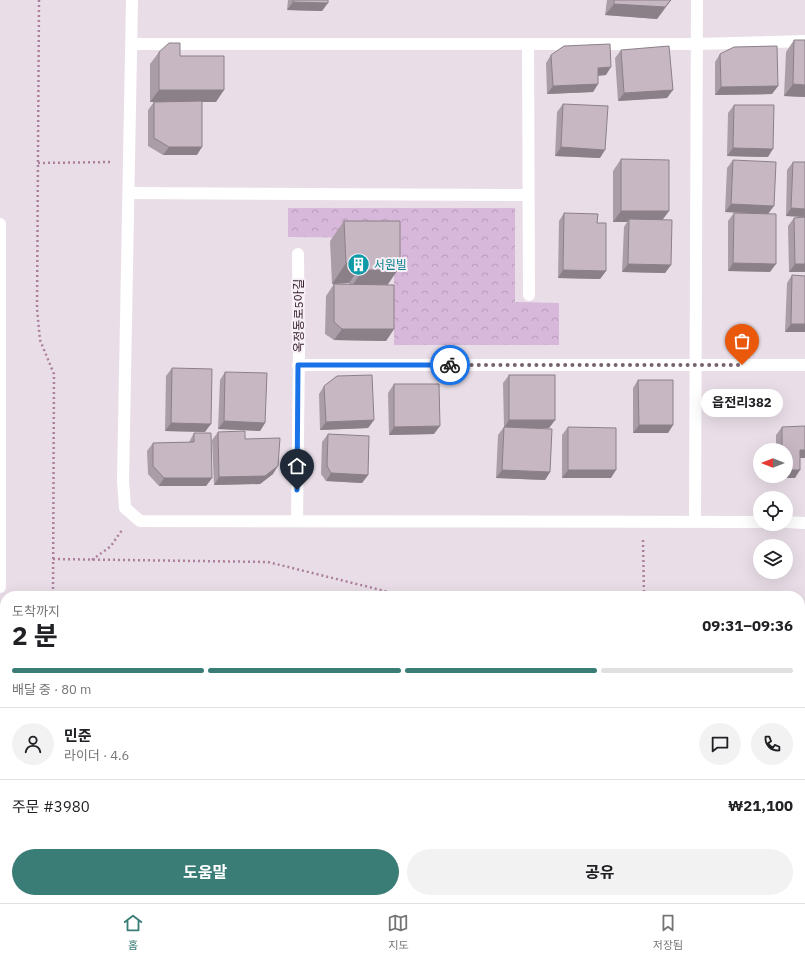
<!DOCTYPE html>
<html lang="ko">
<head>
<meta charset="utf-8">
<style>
  :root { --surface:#fff; --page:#f2f2f2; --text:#202124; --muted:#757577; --line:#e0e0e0; --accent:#3a7d77 }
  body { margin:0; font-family:"IBM Plex Sans","Noto Sans KR",sans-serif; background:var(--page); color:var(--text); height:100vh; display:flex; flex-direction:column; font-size:15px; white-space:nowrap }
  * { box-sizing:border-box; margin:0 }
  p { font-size:13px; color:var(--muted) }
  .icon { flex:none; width:22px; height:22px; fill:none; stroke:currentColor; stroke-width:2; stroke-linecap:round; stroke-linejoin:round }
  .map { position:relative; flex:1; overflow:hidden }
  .panel { position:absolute; left:0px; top:591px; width:805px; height:312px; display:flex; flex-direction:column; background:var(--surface); border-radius:16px 16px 0 0; box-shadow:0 4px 16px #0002 }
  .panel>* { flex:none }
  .needle { width:26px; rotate:270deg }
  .controls { position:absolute; left:753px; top:443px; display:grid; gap:8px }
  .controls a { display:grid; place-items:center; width:40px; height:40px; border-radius:50%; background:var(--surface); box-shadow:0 4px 16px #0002; font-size:20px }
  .pin { position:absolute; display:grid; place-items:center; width:34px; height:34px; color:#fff; margin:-41px -17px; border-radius:50% 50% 50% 0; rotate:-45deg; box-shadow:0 0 4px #0007 }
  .pin .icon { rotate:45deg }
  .courier { position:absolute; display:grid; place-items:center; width:40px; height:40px; margin:-20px; border:3px solid #1a73e8; border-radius:50%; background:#fff; color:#222; box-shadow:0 1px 5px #0007 }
  .bubble { position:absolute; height:28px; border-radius:14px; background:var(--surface); box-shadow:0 4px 16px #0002; font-size:13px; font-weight:700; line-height:28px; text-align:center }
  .summary em { font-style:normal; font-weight:700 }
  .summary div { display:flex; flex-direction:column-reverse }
  .summary { display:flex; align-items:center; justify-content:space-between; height:68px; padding:0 12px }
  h1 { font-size:26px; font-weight:700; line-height:30px }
  .bar { display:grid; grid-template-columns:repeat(4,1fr); gap:6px 4px; align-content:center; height:48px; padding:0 12px }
  .bar i { height:5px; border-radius:3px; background:var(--line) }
  .bar .selected { background:var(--accent) }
  .bar p { grid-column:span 4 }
  .line { display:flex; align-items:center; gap:10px; padding:0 12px; border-top:1px solid var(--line) }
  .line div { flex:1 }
  .round { display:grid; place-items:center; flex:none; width:42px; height:42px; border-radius:21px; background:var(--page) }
  .button { display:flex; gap:8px; margin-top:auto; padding:8px 12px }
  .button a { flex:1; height:46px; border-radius:24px; background:var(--accent); color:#fff; font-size:16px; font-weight:700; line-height:46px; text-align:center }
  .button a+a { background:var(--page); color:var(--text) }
  .tabs { display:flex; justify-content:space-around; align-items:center; height:56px; border-top:1px solid var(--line); background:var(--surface); font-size:11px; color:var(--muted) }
  .tabs a { display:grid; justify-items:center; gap:2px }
  .tabs .selected { color:var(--accent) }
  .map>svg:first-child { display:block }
  .park { fill:url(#park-crowns) }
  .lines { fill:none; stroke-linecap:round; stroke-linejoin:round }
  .path { stroke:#ac809d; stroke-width:2.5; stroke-dasharray:2 3; stroke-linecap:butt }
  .lane { stroke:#fff; stroke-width:10 }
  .street { stroke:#fff; stroke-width:12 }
  .secondary { stroke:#fff; stroke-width:12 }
  .wall { fill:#ab9da8 }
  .shaded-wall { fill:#8b8088 }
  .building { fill:#c7b7c3; stroke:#8b8088 }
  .done { stroke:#76626f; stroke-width:4; stroke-dasharray:0 7.2 }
  .route { stroke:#1a73e8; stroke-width:5 }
  .labels { text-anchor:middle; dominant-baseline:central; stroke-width:4; stroke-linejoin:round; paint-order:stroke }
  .culture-label { font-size:12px; fill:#0d838f; stroke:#f6eff5; text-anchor:start }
  .street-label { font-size:12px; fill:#38202f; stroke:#f6eff5 }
</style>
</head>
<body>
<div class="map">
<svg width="805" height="903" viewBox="0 0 805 903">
  <defs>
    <pattern id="park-crowns" width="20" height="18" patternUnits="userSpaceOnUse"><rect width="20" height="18" fill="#d7b7da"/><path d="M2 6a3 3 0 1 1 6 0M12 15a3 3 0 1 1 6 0" fill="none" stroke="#b99dbb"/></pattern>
  </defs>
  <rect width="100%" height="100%" fill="#e9dee7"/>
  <path class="park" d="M288,208H515V302L559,303V345H394V238L288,237Z"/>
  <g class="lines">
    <g class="path">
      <path d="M39,0L37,309L40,340L54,374L53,596"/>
      <path d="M38,163L112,162"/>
      <path d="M643,540L644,596"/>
      <path d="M53,559L268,562L405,596"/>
      <path d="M92,560L111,546L122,530"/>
      <path d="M0,630H5"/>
      <path d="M800,637L805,638"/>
      <path d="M0,682H5"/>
      <path d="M800,707H805"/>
      <path d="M800,783L805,782"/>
      <path d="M0,795H5"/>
      <path d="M800,828H805"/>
      <path d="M800,866L805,871"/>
      <path d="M53,898V903"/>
      <path d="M284,898L289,903"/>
      <path d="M425,898V903"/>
      <path d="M138,903V898"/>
      <path d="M691,903V898"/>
    </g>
    <path class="lane" d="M569,898V903"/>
    <g class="street">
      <path d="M132,0L123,481L125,508L140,521L760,522"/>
      <path d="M132,44H696L805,41"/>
      <path d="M528,44L529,295"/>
      <path d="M129,193L528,195"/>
      <path d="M298,365H805"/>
      <path d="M297,521L299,352L298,254"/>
      <path d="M695,521L697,0"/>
      <path d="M786,522L805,523"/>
      <path d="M800,746H805"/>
      <path d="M0,747H5"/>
    </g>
    <path class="secondary" d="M0,224V587"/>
  </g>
  <g class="wall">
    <path d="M288,0H328L322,11L287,10Z"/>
    <path d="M607,0H671L657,19L605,15Z"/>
    <path d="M794,40L805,97L784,96L786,52Z"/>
    <path d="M621,50L667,98L618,101L615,58Z"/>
    <path d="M159,52L180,56L216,102H202L197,155H163L148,146V110L154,102H150V64Z"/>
    <path d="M720,54L778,86L772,94L715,95V62Z"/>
    <path d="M551,55L606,75L598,76V84L593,92L547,94L546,63Z"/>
    <path d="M563,104L600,158L555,156L557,112Z"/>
    <path d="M734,105L768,157L727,156L728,113Z"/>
    <path d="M621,159L669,211L662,220L671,265L665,273L622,272L624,227L627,222H613V171Z"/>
    <path d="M733,160L768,214L725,212L727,168Z"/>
    <path d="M793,162H805V217L786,216L787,170Z"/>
    <path d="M564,213L606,271L600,279L558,278L559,221Z"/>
    <path d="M734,213L770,272L728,271V221Z"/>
    <path d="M805,217V272H789L788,226L794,218Z"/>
    <path d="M344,221L388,285L394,329L386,341L334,340L325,334L326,296L334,284H349V283L332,284L330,241Z"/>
    <path d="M792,275L805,276V332H785L787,283Z"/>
    <path d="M172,368L205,432L165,431L166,376Z"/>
    <path d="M225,372L265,423L260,431L218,429L220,380Z"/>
    <path d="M509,375L555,420L549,428H520L550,472L545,480L496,478L498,435L504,427L503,383Z"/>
    <path d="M638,380L673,425L668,433H633V388Z"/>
    <path d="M394,384L434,434L389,435L388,393Z"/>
    <path d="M324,386L374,420L368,428L320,430L319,394Z"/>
    <path d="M568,427L611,478H562V435Z"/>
    <path d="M782,427L805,458H800L795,478H777V476H786V450H776V435Z"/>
    <path d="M218,432L245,439L273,474L260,484L214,485L212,440Z"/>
    <path d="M194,433L212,478L206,486H159L148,474L147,451L153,443L189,442Z"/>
    <path d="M328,434L368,475L362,483L326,481L321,474L322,442Z"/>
    <path d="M162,898H247L252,903H167Z"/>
    <path d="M465,898H545L551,903H470Z"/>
    <path d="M722,898H800L805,903H726Z"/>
  </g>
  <g class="shaded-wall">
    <path d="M671,0L657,19L605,15L614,4Z"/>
    <path d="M293,2L328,3L322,11L287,10Z"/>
    <path d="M611,67L606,75L592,76L598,68Z"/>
    <path d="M598,84L593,92L547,94L553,86Z"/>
    <path d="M793,84L805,85V97L784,96Z"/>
    <path d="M778,86L772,94L715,95L721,87Z"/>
    <path d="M159,90H224L216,102H150Z"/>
    <path d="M673,90L667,98L618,101L624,93Z"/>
    <path d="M169,147H202L197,155H163Z"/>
    <path d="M561,147L605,150L600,158L555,156Z"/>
    <path d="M733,148L773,149L768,157L727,156Z"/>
    <path d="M731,204L774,206L768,214L725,212Z"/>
    <path d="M791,208L805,209V217L786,216Z"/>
    <path d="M621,211H669L660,223L629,219L627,222H613Z"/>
    <path d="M346,263H363L349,283L332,284Z"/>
    <path d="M733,263L776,264L770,272L728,271Z"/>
    <path d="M628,264L671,265L665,273L622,272Z"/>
    <path d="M795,264H805V272H789Z"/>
    <path d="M382,267H400L386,287L349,290L363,270Z"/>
    <path d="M563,270L606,271L600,279L558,278Z"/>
    <path d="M791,324H805V332H785Z"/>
    <path d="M342,329H394L386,341L334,340Z"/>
    <path d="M374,420L368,428L320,430L326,422Z"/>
    <path d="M509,420H555L549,428H504Z"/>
    <path d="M224,421L265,423L260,431L218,429Z"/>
    <path d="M171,423L211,424L205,432L165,431Z"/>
    <path d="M639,425H673L668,433H633Z"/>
    <path d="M440,426L434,434L389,435L394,427Z"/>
    <path d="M800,450H805V458H795Z"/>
    <path d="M278,466L273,474L260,484L214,485L219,477Z"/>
    <path d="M502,470L550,472L545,480L496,478Z"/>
    <path d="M568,470H616L611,478H562Z"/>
    <path d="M786,470H800L795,478H777L778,476H786Z"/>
    <path d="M331,473L368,475L362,483L326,481Z"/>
    <path d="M164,478H212L206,486H159Z"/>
  </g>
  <g class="building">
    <path d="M293,0H328V3L293,2Z"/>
    <path d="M614,0H671L665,7L614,4Z"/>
    <path d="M794,40H805V85L793,84Z"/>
    <path d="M169,43H180V56H224V90H159V52Z"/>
    <path d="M610,44L611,67L598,68V84L553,86L551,55L564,46Z"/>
    <path d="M669,46L673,90L624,93L621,50Z"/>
    <path d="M777,46L778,86L721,87L720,54L734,47Z"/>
    <path d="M202,101V147H169L154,138V102Z"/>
    <path d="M563,104L608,106L605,150L561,147Z"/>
    <path d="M734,105H774L773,149L733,148Z"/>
    <path d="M621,159L669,160V211H621Z"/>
    <path d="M733,160L776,162L774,206L731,204Z"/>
    <path d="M793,162H805V209L791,208Z"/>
    <path d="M564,213L598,214L597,223H606V271L563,270Z"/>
    <path d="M734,213L776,214V264L733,263Z"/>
    <path d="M805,217V264H795L794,218Z"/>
    <path d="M629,219L672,220L671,265L628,264Z"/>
    <path d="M344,221H400V267H382V270H363V263H346Z"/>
    <path d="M792,275L805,276V324H791Z"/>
    <path d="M334,284L394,285V329H342L334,322Z"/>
    <path d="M172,368L212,369L211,424L171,423Z"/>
    <path d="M225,372L267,373L265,423L224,421Z"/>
    <path d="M372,375L374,420L326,422L324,386L337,376Z"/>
    <rect x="509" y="375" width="46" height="45"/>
    <path d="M638,380H673V425H639Z"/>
    <path d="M394,384H439L440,426L394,427Z"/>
    <path d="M805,426V450H800V470H786V450H782V427Z"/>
    <path d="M504,427L552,429L550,472L502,470Z"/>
    <path d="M568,427L616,428V470H568Z"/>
    <path d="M245,431V439L280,438L278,466L265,476L219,477L218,432Z"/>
    <path d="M194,433H211L212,478H164L153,466V443L194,442Z"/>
    <path d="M328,434L369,436L368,475L331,473L327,466Z"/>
    <path d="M800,891L805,896V903H758L759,902L755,898H800Z"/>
    <path d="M196,898H247L252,903H201Z"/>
    <path d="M491,898H545L551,903H487L486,902Z"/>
  </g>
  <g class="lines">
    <path class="done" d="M450,365H742"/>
    <path class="route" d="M297,490L298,365H450"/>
  </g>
  <defs>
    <symbol id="building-disc" viewBox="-11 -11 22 22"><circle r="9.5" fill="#0f9aa8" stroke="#f6eff5"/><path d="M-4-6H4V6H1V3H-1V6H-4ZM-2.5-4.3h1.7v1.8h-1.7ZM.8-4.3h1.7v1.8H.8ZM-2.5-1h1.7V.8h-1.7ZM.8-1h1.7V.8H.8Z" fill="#fff"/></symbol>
  </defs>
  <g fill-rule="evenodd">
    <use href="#building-disc" x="346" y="252" width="25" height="25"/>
  </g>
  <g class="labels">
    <g class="culture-label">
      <text x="374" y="264">서원빌</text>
    </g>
    <g class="street-label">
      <text transform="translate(298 316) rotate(-90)">옥정동로5아길</text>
    </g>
  </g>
</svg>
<div class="controls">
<a><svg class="needle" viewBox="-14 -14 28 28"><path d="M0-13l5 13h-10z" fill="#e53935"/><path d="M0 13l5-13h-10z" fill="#757577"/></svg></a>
<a><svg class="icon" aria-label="locate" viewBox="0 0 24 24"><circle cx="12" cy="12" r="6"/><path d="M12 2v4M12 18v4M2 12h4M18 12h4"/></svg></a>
<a><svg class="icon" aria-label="layers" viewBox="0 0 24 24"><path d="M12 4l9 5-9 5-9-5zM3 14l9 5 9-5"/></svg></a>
</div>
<div class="pin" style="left:742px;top:365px;background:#ea580c"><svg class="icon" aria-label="bag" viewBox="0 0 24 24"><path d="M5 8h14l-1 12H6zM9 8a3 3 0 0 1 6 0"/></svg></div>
<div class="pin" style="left:297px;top:490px;background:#1f2937"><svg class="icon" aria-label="home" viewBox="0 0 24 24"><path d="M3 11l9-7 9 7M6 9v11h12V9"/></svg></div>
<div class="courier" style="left:450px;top:365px"><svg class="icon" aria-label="bike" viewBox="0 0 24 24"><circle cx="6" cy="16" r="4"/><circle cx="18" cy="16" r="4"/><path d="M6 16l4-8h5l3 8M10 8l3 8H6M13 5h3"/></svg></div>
<div class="bubble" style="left:701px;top:389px;width:82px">읍전리382</div>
<section class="panel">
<div class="summary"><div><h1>2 분</h1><p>도착까지</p></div><em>09:31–09:36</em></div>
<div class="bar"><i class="selected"></i><i class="selected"></i><i class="selected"></i><i></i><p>배달 중 · 80 m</p></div>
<div class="line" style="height:72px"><a class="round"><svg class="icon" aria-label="person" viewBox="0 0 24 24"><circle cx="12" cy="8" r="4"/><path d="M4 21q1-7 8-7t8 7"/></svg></a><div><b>민준</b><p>라이더 · 4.6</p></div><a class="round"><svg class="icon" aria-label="chat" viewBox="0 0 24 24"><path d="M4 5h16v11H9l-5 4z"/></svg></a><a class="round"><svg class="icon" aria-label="phone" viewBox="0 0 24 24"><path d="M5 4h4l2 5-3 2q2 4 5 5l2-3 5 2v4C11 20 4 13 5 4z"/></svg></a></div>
<div class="line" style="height:52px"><div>주문 #3980</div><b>₩21,100</b></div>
<div class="button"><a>도움말</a><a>공유</a></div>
</section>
</div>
<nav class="tabs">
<a class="selected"><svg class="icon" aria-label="home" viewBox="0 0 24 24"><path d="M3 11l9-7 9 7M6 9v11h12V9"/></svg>홈</a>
<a><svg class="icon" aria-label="map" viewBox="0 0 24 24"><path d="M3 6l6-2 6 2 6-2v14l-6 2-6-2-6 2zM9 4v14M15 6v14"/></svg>지도</a>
<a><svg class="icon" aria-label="saved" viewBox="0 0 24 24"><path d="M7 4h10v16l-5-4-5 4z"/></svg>저장됨</a>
</nav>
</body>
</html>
